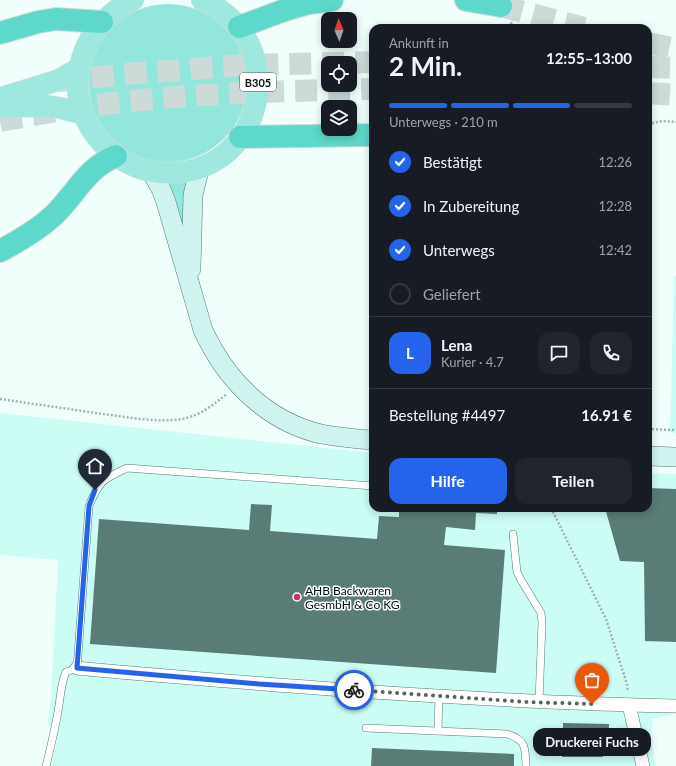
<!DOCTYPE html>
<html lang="de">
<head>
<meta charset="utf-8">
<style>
  :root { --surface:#171b24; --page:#20242c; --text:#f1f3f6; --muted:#9ea1a6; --line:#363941; --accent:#2563eb }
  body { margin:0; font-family:Lato,sans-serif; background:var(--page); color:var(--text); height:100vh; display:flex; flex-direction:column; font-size:15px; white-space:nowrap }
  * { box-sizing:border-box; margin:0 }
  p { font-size:13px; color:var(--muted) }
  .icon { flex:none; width:22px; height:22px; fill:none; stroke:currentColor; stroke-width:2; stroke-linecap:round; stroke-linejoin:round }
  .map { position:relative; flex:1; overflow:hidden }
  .side { position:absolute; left:369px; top:24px; width:283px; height:488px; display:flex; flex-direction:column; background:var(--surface); border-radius:12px; box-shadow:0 2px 10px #0003 }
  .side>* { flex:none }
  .needle { width:26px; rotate:358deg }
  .fabs { position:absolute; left:321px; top:12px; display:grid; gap:8px }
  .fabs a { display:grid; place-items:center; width:36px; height:36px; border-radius:8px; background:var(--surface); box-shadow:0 2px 10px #0003; font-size:20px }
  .pin { position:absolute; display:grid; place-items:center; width:34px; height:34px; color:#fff; margin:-41px -17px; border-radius:50% 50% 50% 0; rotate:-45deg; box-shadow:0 0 4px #0007 }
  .pin .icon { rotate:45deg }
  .courier { position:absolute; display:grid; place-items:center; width:40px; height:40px; margin:-20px; border:3px solid #2563eb; border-radius:50%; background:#fff; color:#222; box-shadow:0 1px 5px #0007 }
  .bubble { position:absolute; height:28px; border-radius:12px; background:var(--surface); box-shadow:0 2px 10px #0003; font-size:13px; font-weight:700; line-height:28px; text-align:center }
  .headline em { font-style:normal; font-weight:700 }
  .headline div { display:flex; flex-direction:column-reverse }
  .headline { display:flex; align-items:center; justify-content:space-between; height:68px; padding:0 20px }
  h1 { font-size:26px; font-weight:700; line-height:30px }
  .bar { display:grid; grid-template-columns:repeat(4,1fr); gap:6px 4px; align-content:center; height:48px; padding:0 20px }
  .bar i { height:5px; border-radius:3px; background:var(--line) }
  .bar .selected { background:var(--accent) }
  .bar p { grid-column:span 4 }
  .line { display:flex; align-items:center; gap:10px; padding:0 20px; border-top:1px solid var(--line) }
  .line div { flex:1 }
  .round { display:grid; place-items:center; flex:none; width:42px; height:42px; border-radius:12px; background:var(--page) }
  ol { padding:0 20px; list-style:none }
  li { display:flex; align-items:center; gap:12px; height:44px }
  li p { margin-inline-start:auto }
  li .icon { padding:4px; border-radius:50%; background:var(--accent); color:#fff; stroke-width:4 }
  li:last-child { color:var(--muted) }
  li i { width:22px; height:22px; border:2px solid var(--line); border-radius:50% }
  .cta { display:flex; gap:8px; margin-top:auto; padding:8px 20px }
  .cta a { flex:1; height:46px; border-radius:12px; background:var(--accent); color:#fff; font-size:16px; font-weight:700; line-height:46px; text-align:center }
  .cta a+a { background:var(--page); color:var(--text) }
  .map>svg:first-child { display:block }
  .built { fill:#ccfdf5 }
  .green { fill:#93e6db }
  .building { fill:#597c77 }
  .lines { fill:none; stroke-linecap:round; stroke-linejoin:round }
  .highway-tunnel { stroke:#ccdbd8; stroke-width:22; stroke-dasharray:22 11; stroke-linecap:butt }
  .lane-casing { stroke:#567974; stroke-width:8 }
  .street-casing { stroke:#567974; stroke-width:14 }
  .secondary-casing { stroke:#567974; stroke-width:20 }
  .primary-casing { stroke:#d7d9d8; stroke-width:22 }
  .highway-casing { stroke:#d7d9d8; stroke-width:24 }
  .path { stroke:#a3b1af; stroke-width:2.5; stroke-dasharray:2 2; stroke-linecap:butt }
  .lane { stroke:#fff; stroke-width:7 }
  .street { stroke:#fff; stroke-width:13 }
  .secondary { stroke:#cff3ef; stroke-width:19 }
  .primary { stroke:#9ee8df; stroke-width:21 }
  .highway { stroke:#5ed8ca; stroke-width:22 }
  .done { stroke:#566461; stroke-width:4; stroke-dasharray:0 7.2 }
  .route { stroke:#2563eb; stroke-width:5 }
  .poi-dot { fill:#c23464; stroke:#fff; stroke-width:1.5 }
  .labels { text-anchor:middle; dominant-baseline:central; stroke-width:3; stroke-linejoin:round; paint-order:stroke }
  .shield { fill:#fff; stroke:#4f5856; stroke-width:1 }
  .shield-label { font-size:11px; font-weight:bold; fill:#03100e }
  .poi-label { font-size:12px; fill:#03100e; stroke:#fff; text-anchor:start }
</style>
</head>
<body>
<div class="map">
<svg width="676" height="766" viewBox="0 0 676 766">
  <rect width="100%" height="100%" fill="#f0fffc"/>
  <g class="built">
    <path d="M674,276H676V433L670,432Z"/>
    <path d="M0,413L373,453V508H648V473L676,474V714L653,719L651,738L656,766H51L58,738L48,724L51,695L58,560L0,555Z"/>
  </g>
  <g class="green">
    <circle cx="168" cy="83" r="79"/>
    <path d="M187,181L188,242L166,183Z"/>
  </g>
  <g class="building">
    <path d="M648,488L676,489V642L645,641L644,562L620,561L605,508H648Z"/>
    <path d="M251,504L272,505L270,531L377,539L379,516L399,517V508H497V514L476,513L475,530L446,527L444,545L505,550L496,673L90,644L99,519L249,530Z"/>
    <path d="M563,723L609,724L608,754H603V757H562Z"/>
    <path d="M372,748L514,754V766H371Z"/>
  </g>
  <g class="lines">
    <g class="highway-tunnel">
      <path d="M501,6L584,28"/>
      <path d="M648,43L676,49"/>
      <path d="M648,67L676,68"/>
      <path d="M59,81L126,74L244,65L373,62"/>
      <path d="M648,93L676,95"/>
      <path d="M0,121C35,115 70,108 105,104C194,93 284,91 373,89"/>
    </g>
    <defs>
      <g id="lane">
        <path d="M513,534L517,572L521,580L541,613L542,623L539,702"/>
        <path d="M366,728L507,734C527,740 525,748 526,766"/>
        <path d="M438,731L439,696"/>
        <path d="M46,766C51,746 56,726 59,705C61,693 61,683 66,672L77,668L89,506C99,481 103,479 127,468L373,486"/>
      </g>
      <g id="street">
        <path d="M77,668C170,677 263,684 357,691C463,698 569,704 676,706"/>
        <path d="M629,705L643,766"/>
      </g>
      <g id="secondary">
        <path d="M151,171L161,189L166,202L203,330C226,380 266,421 321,434C338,437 356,439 373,440"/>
        <path d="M191,269L193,195L200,167"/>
        <path d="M648,456L676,457"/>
      </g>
      <g id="primary">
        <path d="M133,0C100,17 81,43 78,80C76,106 90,133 109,150C126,165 147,173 170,173C267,171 292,39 202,0"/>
        <path d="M0,98L59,80L79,68"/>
        <path d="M0,107L48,106L61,108L84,114"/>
      </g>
      <g id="highway">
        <path d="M466,0L501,6"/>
        <path d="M239,27L285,10L309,3L332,0"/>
        <path d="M0,33L38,22L56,19L102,22"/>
        <path d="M240,137L373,135"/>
        <path d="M0,251C19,241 38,230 54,215C76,194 86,168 116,156"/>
      </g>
    </defs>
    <use href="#lane" class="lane-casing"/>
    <use href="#street" class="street-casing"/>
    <use href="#secondary" class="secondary-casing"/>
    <use href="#primary" class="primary-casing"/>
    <use href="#highway" class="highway-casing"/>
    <g class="path">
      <path d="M510,28L512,20"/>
      <path d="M648,124L662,121L676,122"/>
      <path d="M0,399C34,404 69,409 103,414C128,417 157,423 182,419C200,416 214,404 227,394"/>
      <path d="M648,429L676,430"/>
      <path d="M551,508L606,619L627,684L628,691"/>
    </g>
    <use href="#lane" class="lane"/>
    <use href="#street" class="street"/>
    <use href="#secondary" class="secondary"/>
    <use href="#primary" class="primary"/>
    <use href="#highway" class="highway"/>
  </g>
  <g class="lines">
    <path class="done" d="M354,690L525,702L592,704"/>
    <path class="route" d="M95,490L89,506L77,668L259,684L354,690"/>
  </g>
  <circle class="poi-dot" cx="297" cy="597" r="4"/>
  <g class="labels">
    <rect class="shield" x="240" y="73" width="36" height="18" rx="3"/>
    <g class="shield-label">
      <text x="258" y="82">B305</text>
    </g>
    <g class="poi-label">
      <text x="305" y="590">AHB Backwaren<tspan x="305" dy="14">GesmbH &amp; Co KG</tspan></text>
    </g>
  </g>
</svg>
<div class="fabs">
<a><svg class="needle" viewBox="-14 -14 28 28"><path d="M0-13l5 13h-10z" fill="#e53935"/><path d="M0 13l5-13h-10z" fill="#9ea1a6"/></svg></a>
<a><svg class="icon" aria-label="locate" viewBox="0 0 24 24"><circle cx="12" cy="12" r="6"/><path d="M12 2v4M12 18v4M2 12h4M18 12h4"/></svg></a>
<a><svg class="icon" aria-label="layers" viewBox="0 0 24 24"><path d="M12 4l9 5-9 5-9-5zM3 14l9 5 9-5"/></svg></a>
</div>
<div class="pin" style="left:592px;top:704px;background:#ea580c"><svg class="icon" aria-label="bag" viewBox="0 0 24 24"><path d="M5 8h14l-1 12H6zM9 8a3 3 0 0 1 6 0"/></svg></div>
<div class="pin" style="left:95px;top:490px;background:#1f2937"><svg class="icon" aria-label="home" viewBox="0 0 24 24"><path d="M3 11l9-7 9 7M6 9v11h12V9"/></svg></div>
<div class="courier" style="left:354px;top:690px"><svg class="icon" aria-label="bike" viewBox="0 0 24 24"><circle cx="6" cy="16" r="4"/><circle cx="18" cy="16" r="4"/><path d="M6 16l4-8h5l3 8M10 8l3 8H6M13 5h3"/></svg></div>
<div class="bubble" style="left:533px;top:728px;width:118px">Druckerei Fuchs</div>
<section class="side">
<div class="headline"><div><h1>2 Min.</h1><p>Ankunft in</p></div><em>12:55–13:00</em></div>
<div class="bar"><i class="selected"></i><i class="selected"></i><i class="selected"></i><i></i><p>Unterwegs · 210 m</p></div>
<ol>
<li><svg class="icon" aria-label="check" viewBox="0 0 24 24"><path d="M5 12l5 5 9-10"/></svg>Bestätigt<p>12:26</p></li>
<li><svg class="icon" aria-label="check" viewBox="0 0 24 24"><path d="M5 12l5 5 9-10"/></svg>In Zubereitung<p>12:28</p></li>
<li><svg class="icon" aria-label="check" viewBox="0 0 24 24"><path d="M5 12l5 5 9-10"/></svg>Unterwegs<p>12:42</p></li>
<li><i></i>Geliefert</li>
</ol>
<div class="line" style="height:72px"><b class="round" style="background:var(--accent);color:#fff">L</b><div><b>Lena</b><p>Kurier · 4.7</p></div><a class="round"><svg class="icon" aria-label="chat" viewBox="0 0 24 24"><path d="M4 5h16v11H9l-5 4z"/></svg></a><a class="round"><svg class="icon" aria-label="phone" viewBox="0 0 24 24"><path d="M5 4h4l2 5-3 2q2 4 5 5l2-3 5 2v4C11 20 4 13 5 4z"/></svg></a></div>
<div class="line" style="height:52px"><div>Bestellung #4497</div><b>16.91 €</b></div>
<div class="cta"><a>Hilfe</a><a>Teilen</a></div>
</section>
</div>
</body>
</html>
